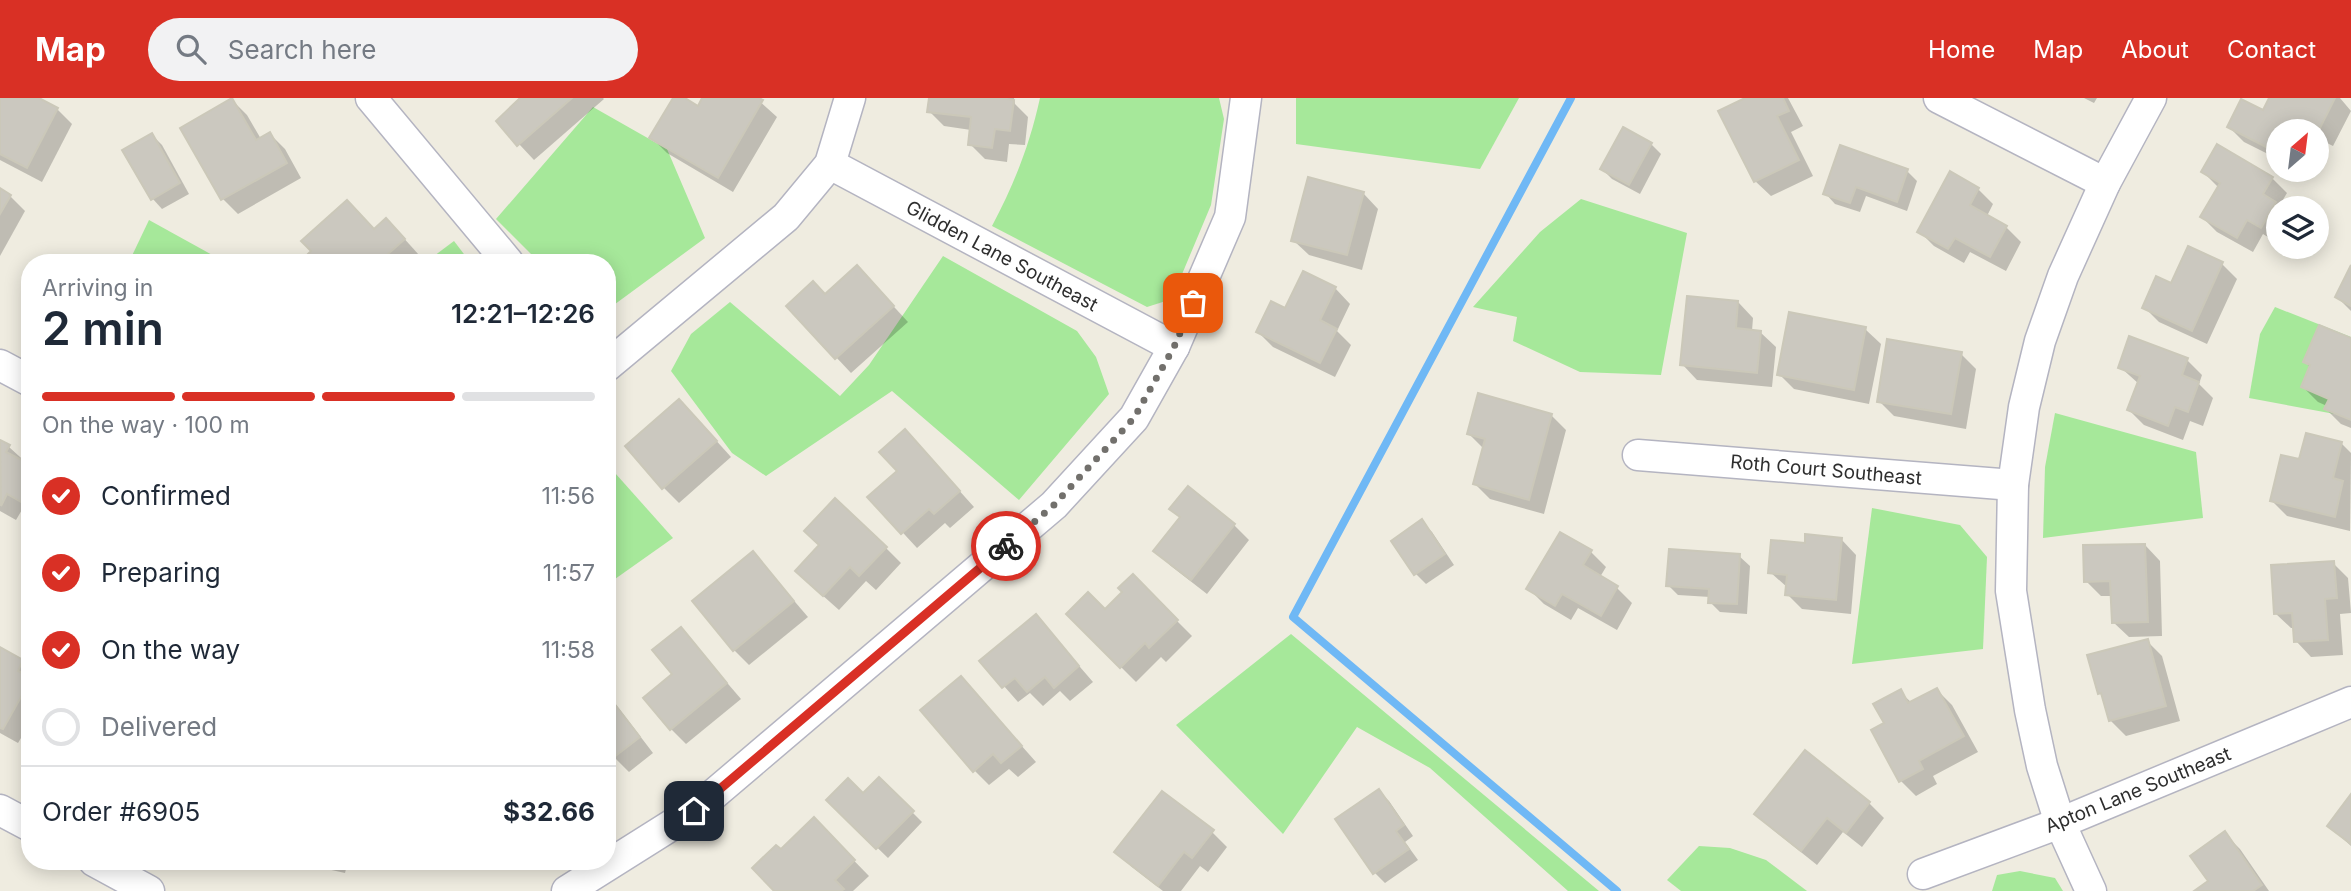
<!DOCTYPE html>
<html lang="en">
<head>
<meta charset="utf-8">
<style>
  :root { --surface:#fff; --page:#f2f2f3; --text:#1f2937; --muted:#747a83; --line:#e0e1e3; --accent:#d93025 }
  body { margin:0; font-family:Inter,sans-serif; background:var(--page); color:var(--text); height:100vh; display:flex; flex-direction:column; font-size:26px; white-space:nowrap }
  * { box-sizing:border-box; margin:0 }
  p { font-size:23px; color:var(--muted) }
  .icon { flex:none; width:38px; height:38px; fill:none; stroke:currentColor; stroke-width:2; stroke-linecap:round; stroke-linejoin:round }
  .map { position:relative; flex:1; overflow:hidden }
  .details { position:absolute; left:21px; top:156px; width:595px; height:616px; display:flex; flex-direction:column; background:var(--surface); border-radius:28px; box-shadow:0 4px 18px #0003 }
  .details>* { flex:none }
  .needle { width:46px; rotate:28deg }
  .fabs { position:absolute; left:2266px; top:21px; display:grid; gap:14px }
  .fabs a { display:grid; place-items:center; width:63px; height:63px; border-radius:50%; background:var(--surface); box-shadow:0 4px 18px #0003; font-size:35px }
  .pin { position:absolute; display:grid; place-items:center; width:60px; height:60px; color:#fff; margin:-30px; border-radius:14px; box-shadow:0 4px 10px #0006 }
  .courier { position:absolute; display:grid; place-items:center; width:70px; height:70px; margin:-35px; border:5px solid #d93025; border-radius:50%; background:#fff; color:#222; box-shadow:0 2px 9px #0007 }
  .overview em { font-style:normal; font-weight:600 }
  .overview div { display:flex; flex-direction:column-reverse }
  .overview { display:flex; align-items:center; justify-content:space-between; height:119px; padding:0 21px }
  h1 { font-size:46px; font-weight:600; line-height:52px }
  .bar { display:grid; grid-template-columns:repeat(4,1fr); gap:10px 7px; align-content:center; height:84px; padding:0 21px }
  .bar i { height:9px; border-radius:5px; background:var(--line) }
  .bar .current { background:var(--accent) }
  .bar p { grid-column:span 4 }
  .line { display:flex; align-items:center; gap:18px; padding:0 21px; border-top:2px solid var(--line) }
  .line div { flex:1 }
  ol { padding:0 21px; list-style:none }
  li { display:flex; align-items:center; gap:21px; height:77px }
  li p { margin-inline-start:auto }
  li .icon { padding:7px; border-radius:50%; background:var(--accent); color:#fff; stroke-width:4 }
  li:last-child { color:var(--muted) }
  li i { width:38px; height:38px; border:4px solid var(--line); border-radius:50% }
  header { display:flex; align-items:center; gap:42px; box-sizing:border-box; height:98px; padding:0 35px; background:var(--accent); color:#fff }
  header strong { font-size:33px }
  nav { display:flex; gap:38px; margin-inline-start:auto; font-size:24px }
  .search { width:490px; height:63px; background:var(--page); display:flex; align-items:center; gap:18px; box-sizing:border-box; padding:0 24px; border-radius:38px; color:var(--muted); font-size:26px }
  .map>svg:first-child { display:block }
  .green { fill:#a6e89a }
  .shadow { fill:#0003 }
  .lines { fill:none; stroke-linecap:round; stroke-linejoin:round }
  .stream { stroke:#6fb8f5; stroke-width:8 }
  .building { fill:#cbc8bf; stroke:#cbc8b9; stroke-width:2 }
  .minor-casing { stroke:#b4b4c1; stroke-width:33 }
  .minor { stroke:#fff; stroke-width:30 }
  .done { stroke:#72706c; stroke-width:7; stroke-dasharray:0 12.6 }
  .route { stroke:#d93025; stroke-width:9 }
  .labels { text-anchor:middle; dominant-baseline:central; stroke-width:5; stroke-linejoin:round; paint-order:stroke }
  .street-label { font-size:19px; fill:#2e2e2e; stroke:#fff }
</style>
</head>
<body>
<header>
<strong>Map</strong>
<div class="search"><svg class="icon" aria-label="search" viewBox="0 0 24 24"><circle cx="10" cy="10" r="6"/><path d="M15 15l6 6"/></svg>Search here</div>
<nav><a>Home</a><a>Map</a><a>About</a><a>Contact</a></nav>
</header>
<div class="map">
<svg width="2351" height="793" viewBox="0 0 2351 793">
  <rect width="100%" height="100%" fill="#efece0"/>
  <g class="green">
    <path d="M1040,0H1219L1224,21L1211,107L1180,181L1169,202L1147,209L992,128C1014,87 1030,46 1040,0Z"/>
    <path d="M1296,0H1519L1480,71L1296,46Z"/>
    <path d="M593,9L667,51L705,140L607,212V164H539L496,121Z"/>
    <path d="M1581,101L1687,135L1661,277L1580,274L1513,243L1517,219L1473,209L1540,134Z"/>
    <path d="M149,122L225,164H129Z"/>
    <path d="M454,143L470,164H426Z"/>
    <path d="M943,158L1077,233L1096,259L1109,296L1019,402L892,293L766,378L732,355L671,273L691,236L730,204L840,298L869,267Z"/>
    <path d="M2275,209L2351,239V319L2249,300L2260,236Z"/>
    <path d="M2055,315L2196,354L2203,420L2043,440L2045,369Z"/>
    <path d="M607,366L673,440L615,481L607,473Z"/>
    <path d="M1872,410L1960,427L1987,459L1983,551L1852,566Z"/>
    <path d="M1291,536L1599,793H1568L1430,670L1357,629L1283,736L1176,627Z"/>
    <path d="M1699,748L1730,750L1766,762L1807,793H1681L1667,782Z"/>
    <path d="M2020,773L2055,780L2063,793H1992L1997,777Z"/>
  </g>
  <g class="shadow">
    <path d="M0,0H35L57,11L72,26L42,84L0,62Z"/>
    <path d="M522,0H603L604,1L534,62L519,46Z"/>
    <path d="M675,0H681L699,10L704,0H756L777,19L733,94L667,55L652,40Z"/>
    <path d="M931,0H1014L1015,6L1028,19L1025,47L1009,46L1007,64L985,61L970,46L971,32L944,28L929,13Z"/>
    <path d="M1749,0H1788L1803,28L1791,34L1813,78L1771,98L1755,83Z"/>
    <path d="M2084,0H2097L2094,5Z"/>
    <path d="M2271,0H2340L2351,13L2333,48L2319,41L2317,44V33H2278V61L2244,44L2229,29L2264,14Z"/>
    <path d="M232,2L247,17L261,41L270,36L285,51L301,80L238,116L223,101Z"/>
    <path d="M152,37L162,47L189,96L162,111L152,100Z"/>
    <path d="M1651,46L1661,56L1640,96L1612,81L1602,71Z"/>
    <path d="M1907,73L1917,83L1907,113L1866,98L1860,114L1835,106L1825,95Z"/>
    <path d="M2203,74L2272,80L2287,95L2278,110V140L2276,144L2263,136L2253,154L2217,134L2202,119L2219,90Z"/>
    <path d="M1978,91L1993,106L1987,118L2006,129L2021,144L2006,173L1970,154L1964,165L1934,148L1919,133Z"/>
    <path d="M0,92L10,98L25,113L0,158Z"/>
    <path d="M1363,95L1378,111L1362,172L1309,157L1293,142Z"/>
    <path d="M374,133L401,137L419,157L411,164H305L303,163L314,154Z"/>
    <path d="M2222,166L2237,181L2207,246L2159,224L2144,209L2172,187Z"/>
    <path d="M2351,171V213L2337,199Z"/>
    <path d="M872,185L908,224L851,275L788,208Z"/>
    <path d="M1335,190L1350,206L1337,233L1351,247L1335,279L1273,249L1258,234L1286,213Z"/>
    <path d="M1738,204L1753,220L1752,233L1760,234L1776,249L1772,289L1697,282L1682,266Z"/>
    <path d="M1865,231L1881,246L1869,306L1794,291L1779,276Z"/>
    <path d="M2351,242V330L2341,326L2326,311L2327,308L2318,304L2303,289L2311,270L2305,264Z"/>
    <path d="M1961,256L1976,271L1966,331L1894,318L1879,303Z"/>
    <path d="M2187,262L2202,277L2199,286L2213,300L2203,328L2190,323L2183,342L2144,327L2129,312L2139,286L2120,269Z"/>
    <path d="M1551,317L1566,332L1544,416L1490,401L1475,386L1484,351L1469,336Z"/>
    <path d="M694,318L731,359L679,405L664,390Z"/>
    <path d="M0,344L9,349L30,368V414L23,410L16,422L0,413Z"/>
    <path d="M2341,345L2351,355L2350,433L2287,418L2272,403L2301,363Z"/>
    <path d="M920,349L974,409L950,430L945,425L917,450L870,399L900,373Z"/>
    <path d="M1172,411L1234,427L1249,442L1207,496L1171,468L1156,453L1181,420Z"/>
    <path d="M1422,424L1432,434L1454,467L1426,486L1416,476Z"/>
    <path d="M1841,441L1856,457L1851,516L1802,511L1787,496L1788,490L1770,474L1806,447Z"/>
    <path d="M2145,447L2160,463L2162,538L2129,539L2113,524V498H2101L2086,483Z"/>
    <path d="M886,450L901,465L876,492L866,483L839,512L812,488Z"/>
    <path d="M1591,454L1606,469L1600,479L1617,490L1632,505L1617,532L1578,510L1571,522L1544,506L1529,491Z"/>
    <path d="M753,455L808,519L749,567L734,552Z"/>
    <path d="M1739,458L1750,468L1747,516L1720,514L1710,504V499L1678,497L1668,487Z"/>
    <path d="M2333,465L2348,480L2351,515L2340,516L2343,557L2311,559L2296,543L2295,530H2291L2275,515Z"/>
    <path d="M1133,479L1192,538L1166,564L1161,559L1136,584L1068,516L1105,513L1124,494Z"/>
    <path d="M1036,518L1093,584L1070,603L1060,593L1043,608L1030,595L1018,604L982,563Z"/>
    <path d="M681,531L741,601L686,646L671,631Z"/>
    <path d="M2147,543L2162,558L2180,623L2126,638L2111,623L2104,599L2100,595Z"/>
    <path d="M0,551L22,564L30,571V625L18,645L0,635Z"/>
    <path d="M961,580L1036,664L1018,679L1009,671L989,687L974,672Z"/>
    <path d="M1937,592L1952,607L1978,654L1933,678L1937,686L1916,698L1901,683L1886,626L1900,594L1912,605Z"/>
    <path d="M607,595L653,655L629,674L616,661L607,668Z"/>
    <path d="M1806,655L1869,705L1884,720L1862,749L1843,734L1817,767L1772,731L1757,716Z"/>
    <path d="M879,681L922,724L888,760L828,702L863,697Z"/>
    <path d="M1379,693L1389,703L1413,738L1405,744L1418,762L1385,785L1375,775Z"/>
    <path d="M2351,699V748L2329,728Z"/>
    <path d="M1212,734L1227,749L1208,774L1200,768L1181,793H1163L1132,769L1117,754Z"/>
    <path d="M2225,736L2240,751L2269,793H2197L2210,784Z"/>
    <path d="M829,737L869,778L853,793H777L781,753Z"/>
    <path d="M312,763H348L345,775L318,769Z"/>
    <path d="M373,763H400L399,767L375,765Z"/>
  </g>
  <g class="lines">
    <path class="stream" d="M1571,0L1293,519L1617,793"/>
  </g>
  <g class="building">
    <path d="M0,0H39L58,10L27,70L0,56Z"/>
    <path d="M232,0L256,42L270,34L287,65L221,102L180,30Z"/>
    <path d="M520,0H572L517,48L496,23Z"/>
    <path d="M673,0H685L698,8L702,0H759L763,2L718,80L649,40Z"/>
    <path d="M929,0H1000L1014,2L1010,33L995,31L992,50L968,47L971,19L927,14Z"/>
    <path d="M1745,0H1783L1789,13L1777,18L1799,62L1754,84L1718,13Z"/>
    <path d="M2269,0H2335L2318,34L2303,27L2300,33H2278V55L2227,29L2241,1L2263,12Z"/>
    <path d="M1623,29L1652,45L1629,87L1600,71Z"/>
    <path d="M152,35L180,85L151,102L122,52Z"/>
    <path d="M2217,46L2273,79L2263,96L2276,104L2261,130L2247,122L2237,140L2200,119L2220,85L2201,74Z"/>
    <path d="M1840,47L1908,71L1897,104L1856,89L1850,105L1823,96Z"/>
    <path d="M1950,73L1979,90L1970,107L2007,128L1990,159L1955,140L1948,151L1917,134Z"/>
    <path d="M1308,79L1364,94L1347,157L1291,143Z"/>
    <path d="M0,90L11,97L0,116Z"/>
    <path d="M347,102L374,131L386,120L405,141L379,164H303L301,163L311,153L301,143Z"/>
    <path d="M2188,148L2223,164L2192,233L2142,210L2156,178L2171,185Z"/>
    <path d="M857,167L894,208L835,261L786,208L813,183L825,196Z"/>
    <path d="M2351,167V208L2335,199Z"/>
    <path d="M1303,173L1336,189L1320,222L1337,231L1320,265L1256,234L1271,203L1285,210Z"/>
    <path d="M1687,198L1738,203L1736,230L1761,233L1757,275L1680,267Z"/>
    <path d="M1789,214L1866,229L1854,292L1777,277Z"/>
    <path d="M2319,227L2351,240V322L2324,311L2329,301L2301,289L2310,267L2303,264Z"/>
    <path d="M2129,238L2188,260L2182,277L2199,284L2188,314L2175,309L2168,328L2127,312L2140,278L2118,270Z"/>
    <path d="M1887,241L1962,254L1951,316L1877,304Z"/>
    <path d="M1478,295L1552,316L1529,402L1473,386L1485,341L1467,336Z"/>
    <path d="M679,301L717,343L662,391L625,348Z"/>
    <path d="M905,331L960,393L934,416L929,411L901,436L867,399L897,373L879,354Z"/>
    <path d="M2306,335L2342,344L2333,380L2343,383L2335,419L2270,403L2281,357L2299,361Z"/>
    <path d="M0,342L10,347L6,354L30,366V388L21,404L7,396L1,408Z"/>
    <path d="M1188,388L1235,426L1191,482L1153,453L1180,419L1169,411Z"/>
    <path d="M835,400L887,449L859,478L850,469L823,498L795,473L819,447L804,433Z"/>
    <path d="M1422,421L1445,456L1414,477L1391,443Z"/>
    <path d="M1560,434L1592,452L1583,467L1618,488L1601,518L1562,496L1555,508L1526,491Z"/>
    <path d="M1805,436L1842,440L1836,502L1785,497L1787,477L1768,475L1771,442L1805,445Z"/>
    <path d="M2145,446L2148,524L2112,525L2110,483L2084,484L2083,447Z"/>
    <path d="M1669,451L1740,456L1737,506L1708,505L1709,491L1666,488Z"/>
    <path d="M753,453L794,503L733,553L692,503Z"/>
    <path d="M2334,463L2337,500L2325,501L2328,542L2294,544L2292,515L2274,516L2271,467Z"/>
    <path d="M1133,476L1178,522L1149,550L1145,545L1120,570L1066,516L1088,494L1105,511L1122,494L1118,490Z"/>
    <path d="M1036,516L1079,568L1054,590L1045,579L1027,594L1015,580L1002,590L979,563Z"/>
    <path d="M681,529L727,585L670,632L643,600L672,576L652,552Z"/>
    <path d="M2148,541L2166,608L2109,623L2101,595L2098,596L2087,557Z"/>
    <path d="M0,549L23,562L18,573L30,579V583L3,631L0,630Z"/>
    <path d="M961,578L1022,648L1001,665L993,656L973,674L920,612Z"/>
    <path d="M1937,590L1964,638L1919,663L1923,671L1899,684L1871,632L1884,625L1873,606L1901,591L1908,605Z"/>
    <path d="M607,596L640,639L613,660L607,653Z"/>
    <path d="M1805,652L1870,704L1846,735L1827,720L1801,753L1754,716Z"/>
    <path d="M879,679L914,713L876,751L826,702L848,680L863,695Z"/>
    <path d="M1379,691L1404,727L1396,733L1409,751L1373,776L1335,721Z"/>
    <path d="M1162,693L1214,732L1192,760L1184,754L1158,788L1114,754Z"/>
    <path d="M2351,696V746L2327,728Z"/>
    <path d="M814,719L855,762L835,782L844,791L841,793H774L752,770L776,747L781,751Z"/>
    <path d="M2225,733L2262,787L2253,793H2194L2208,783L2190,758Z"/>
  </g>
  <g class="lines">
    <defs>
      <g id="minor">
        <path d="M371,0L508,164"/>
        <path d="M1939,0L2105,85"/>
        <path d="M830,66L1174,249"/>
        <path d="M0,267L30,283"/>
        <path d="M607,268L786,119L830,66L850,0"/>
        <path d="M1638,357L2013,387"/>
        <path d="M0,712L30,728"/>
        <path d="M94,763L149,793"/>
        <path d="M1923,776L2060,725L2351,604"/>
        <path d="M567,793L694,713L1054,407L1134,320L1174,249L1230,119L1246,0"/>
        <path d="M2091,793L2060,725L2042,668L2030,612L2011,493L2013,387L2024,309L2040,243L2063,178L2105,85L2151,0"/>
      </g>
    </defs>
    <use href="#minor" class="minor-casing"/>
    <use href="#minor" class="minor"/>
  </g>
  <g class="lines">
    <path class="done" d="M1006,448L1054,407L1134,320L1174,249L1193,205"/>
    <path class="route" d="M694,713L1006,448"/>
  </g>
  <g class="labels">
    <g class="street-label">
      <text transform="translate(1002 158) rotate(28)">Glidden Lane Southeast</text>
      <text transform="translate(1826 372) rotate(5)">Roth Court Southeast</text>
      <text transform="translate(2138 692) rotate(-22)">Apton Lane Southeast</text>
    </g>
  </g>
</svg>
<div class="fabs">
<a><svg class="needle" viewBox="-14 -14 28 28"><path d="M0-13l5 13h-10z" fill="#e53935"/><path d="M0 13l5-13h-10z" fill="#747a83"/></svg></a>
<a><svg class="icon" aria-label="layers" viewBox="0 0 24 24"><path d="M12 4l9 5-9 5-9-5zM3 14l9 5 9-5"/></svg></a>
</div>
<div class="pin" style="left:1193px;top:205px;background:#ea580c"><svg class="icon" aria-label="bag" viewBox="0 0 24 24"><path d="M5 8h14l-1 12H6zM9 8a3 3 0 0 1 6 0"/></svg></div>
<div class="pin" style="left:694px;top:713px;background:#1f2937"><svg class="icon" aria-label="home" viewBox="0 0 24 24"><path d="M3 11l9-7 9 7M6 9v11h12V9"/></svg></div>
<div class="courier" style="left:1006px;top:448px"><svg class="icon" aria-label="bike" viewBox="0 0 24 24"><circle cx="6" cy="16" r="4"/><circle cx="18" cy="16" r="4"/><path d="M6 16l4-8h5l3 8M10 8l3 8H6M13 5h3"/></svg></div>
<section class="details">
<div class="overview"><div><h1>2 min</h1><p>Arriving in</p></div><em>12:21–12:26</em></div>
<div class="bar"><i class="current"></i><i class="current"></i><i class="current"></i><i></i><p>On the way · 100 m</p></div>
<ol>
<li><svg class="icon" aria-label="check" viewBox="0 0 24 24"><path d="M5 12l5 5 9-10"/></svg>Confirmed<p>11:56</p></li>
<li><svg class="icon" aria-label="check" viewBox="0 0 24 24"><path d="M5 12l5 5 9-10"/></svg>Preparing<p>11:57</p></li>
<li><svg class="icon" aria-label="check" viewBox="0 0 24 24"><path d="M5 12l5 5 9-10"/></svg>On the way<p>11:58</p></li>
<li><i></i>Delivered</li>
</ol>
<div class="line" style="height:91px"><div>Order #6905</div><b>$32.66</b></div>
</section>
</div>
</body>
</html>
